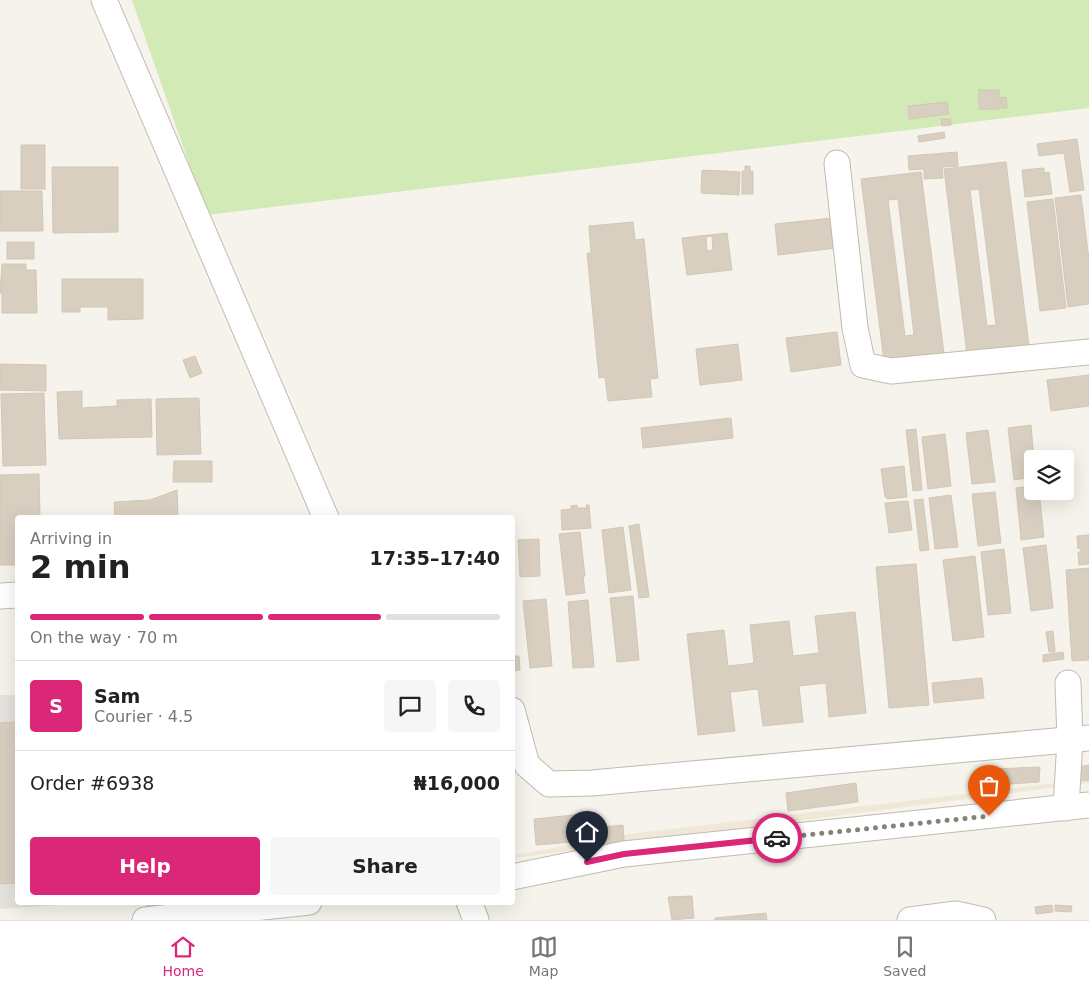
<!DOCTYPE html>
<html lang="en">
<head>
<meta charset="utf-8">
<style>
  :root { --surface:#fff; --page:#f6f6f6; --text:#222; --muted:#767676; --line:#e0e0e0; --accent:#db2777 }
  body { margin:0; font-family:"DejaVu Sans",sans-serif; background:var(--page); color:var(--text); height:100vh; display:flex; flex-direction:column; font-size:19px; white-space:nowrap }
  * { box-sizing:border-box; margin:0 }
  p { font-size:16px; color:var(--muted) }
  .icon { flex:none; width:28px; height:28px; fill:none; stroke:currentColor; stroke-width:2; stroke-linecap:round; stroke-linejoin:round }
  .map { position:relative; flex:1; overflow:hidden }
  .drawer { position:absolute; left:15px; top:515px; width:500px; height:390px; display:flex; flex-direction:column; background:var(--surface); border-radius:5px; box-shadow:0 5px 20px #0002 }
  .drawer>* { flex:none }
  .tools { position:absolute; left:1024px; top:450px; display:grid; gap:10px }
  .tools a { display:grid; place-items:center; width:50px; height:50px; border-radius:5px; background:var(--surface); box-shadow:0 5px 20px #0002; font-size:25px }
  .pin { position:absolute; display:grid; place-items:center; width:42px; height:42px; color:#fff; margin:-51px -21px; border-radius:50% 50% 50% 0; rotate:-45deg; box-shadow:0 0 5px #0007 }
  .pin .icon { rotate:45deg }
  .courier { position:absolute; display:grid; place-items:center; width:50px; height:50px; margin:-25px; border:4px solid #db2777; border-radius:50%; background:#fff; color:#222; box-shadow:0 1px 6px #0007 }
  .overview em { font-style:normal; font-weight:600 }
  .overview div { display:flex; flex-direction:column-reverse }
  .overview { display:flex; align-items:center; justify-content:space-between; height:85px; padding:0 15px }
  h1 { font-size:32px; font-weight:600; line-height:38px }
  .bar { display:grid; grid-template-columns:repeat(4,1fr); gap:8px 5px; align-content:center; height:60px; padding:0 15px }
  .bar i { height:6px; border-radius:4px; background:var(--line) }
  .bar .on { background:var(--accent) }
  .bar p { grid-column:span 4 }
  .line { display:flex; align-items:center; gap:12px; padding:0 15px; border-top:1px solid var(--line) }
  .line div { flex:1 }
  .round { display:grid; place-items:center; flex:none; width:52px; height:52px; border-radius:5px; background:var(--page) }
  .action { display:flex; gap:10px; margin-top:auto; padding:10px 15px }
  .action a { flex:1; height:58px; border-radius:5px; background:var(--accent); color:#fff; font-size:20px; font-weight:600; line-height:58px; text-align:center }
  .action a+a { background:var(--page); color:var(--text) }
  .dock { display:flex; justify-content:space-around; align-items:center; height:70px; border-top:1px solid var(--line); background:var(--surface); font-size:14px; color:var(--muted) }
  .dock a { display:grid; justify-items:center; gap:2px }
  .dock .on { color:var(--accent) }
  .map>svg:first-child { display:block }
  .industrial { fill:#e6e2dd }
  .education { fill:#efe8d6 }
  .green { fill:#d2eab5 }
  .building { fill:#d8cfc1; stroke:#d3c7b4; fill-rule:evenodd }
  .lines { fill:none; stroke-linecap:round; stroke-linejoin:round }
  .minor-casing { stroke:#c2bbae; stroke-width:27 }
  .minor { stroke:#fff; stroke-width:25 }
  .done { stroke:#878178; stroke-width:5; stroke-dasharray:0 9 }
  .route { stroke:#db2777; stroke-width:6 }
</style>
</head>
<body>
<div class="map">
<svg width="1089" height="920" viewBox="0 0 1089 920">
  <rect width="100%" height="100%" fill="#f6f3ec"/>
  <path class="industrial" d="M0,695H17L18,902L89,903L0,909Z"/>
  <path class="education" d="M1089,779V783L513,858L512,856L621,835Z"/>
  <path class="green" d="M132,0H1089V108L207,215Z"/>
  <g class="building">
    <rect x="979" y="90" width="20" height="19"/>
    <path d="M1006,97L1007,108H1001L1000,98Z"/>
    <path d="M947,102L949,114L909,119L908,106Z"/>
    <path d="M941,119H951V125L942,126Z"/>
    <path d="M944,132L945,138L919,142L918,136Z"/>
    <path d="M1077,139L1084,190L1070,192L1064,153L1039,156L1037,144Z"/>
    <rect x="21" y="145" width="24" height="44"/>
    <path d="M957,152L958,166L942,167L943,178L924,179V169L909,170L908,156Z"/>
    <path d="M1006,162L1029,346L967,354L944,169ZM979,189L996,325L987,326L970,190Z"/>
    <path d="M745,166H750V171H753V194H742V171H745Z"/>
    <path d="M52,167H118V232L53,233Z"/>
    <path d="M1044,168V173L1049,172L1052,194L1025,197L1022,170Z"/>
    <path d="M702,170L740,172L739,195L701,193Z"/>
    <path d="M921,172L944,354L884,361L861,179ZM898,199L914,335L905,336L888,200Z"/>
    <path d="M0,191H42L43,231H0Z"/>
    <path d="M1081,195L1089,260V304L1068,307L1055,198Z"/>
    <path d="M1053,199L1066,308L1040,311L1027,202Z"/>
    <path d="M832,218L836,248L778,255L775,224Z"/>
    <path d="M633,222L635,240L644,239L658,378L650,379L652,397L608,401L605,377L599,378L587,253H591L589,226Z"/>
    <path d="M727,233L732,270L687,275L682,238ZM712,236L713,250L707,251L706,237Z"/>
    <rect x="7" y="242" width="27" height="17"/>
    <path d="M2,264H26V270H36L37,313H2V293H0Z"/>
    <path d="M62,279H143V319L108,320V307H80V312H62Z"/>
    <path d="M837,332L841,365L791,372L786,338Z"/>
    <path d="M738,344L742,380L700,385L696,349Z"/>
    <path d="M195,356L202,373L190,378L183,360Z"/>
    <path d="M0,364L46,365V391L0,390Z"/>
    <path d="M1089,375V406L1051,411L1047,380Z"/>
    <path d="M82,391V408L117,406V400L151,399L152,437L59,439L57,392Z"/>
    <path d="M44,393L46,465L3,466L1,394Z"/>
    <path d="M199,398L201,454L157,455L156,399Z"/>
    <path d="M731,418L733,438L643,448L641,428Z"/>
    <path d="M1031,425L1034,459H1032V477L1014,480L1008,428Z"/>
    <path d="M916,429L922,490L913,491L906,430Z"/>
    <path d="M988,430L995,482L972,484L966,433Z"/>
    <path d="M945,434L951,486L928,489L922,437Z"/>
    <path d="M174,461H212V482H173Z"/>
    <path d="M904,466L907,497L887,499V497H885L881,469Z"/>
    <path d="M39,474L40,518H18V565H0V475Z"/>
    <path d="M1032,486V491H1039L1044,537L1021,540L1016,488Z"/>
    <path d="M177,490L178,517L115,518L114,502L150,500Z"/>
    <path d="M995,492L1001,543L978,546L972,494Z"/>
    <path d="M951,495L958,547L935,549L929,498Z"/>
    <path d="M923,499L929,550L920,551L914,500Z"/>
    <path d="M908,501L912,530L889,533L885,503Z"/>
    <path d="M577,505V508H587L586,505H589L591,528L562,530L561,510L571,509V506Z"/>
    <path d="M639,524L649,597L639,598L629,526Z"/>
    <path d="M623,527L631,590L609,593L602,530Z"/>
    <path d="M580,532L585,576H583L585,593L566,595L559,534Z"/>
    <path d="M1089,535V564L1079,565L1078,552H1081V548L1078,549L1077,536Z"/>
    <path d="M539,539L540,576L520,577L518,540Z"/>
    <path d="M1046,545L1053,608L1031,611L1023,548Z"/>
    <path d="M1004,549L1011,613L988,615L981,552Z"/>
    <path d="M975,556L984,637L953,641L943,560Z"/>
    <path d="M916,564L929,705L889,708L876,567Z"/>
    <path d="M1089,568V660L1072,661L1066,570Z"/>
    <path d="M633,596L639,660L617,662L610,598Z"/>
    <path d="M546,599L552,666L530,668L523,601Z"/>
    <path d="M588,600L594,667L573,668L568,602Z"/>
    <path d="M855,612L866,713L829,717L826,683L799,686L803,722L763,726L758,689L730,692L735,731L698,735L687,634L724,630L728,666L754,663L750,625L789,621L793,656L819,653L815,616Z"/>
    <path d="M1053,631L1055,652H1049L1046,632Z"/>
    <path d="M1063,652L1064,659L1043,662V655Z"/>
    <path d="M512,656H519L520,670L512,671Z"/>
    <path d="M982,678L984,698L934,703L932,683Z"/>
    <path d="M18,722V883L0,884V723Z"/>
    <path d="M1089,765V780L1079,781L1077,767Z"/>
    <path d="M1040,767L1039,782L996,785L994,769Z"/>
    <path d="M856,783L858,802L788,811L786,793Z"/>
    <path d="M593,813L595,840L536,845L534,819Z"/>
    <path d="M623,825L624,841L604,843L602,827Z"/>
    <path d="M692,896L694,918L672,920L668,897Z"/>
    <path d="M147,902H170V907L147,908Z"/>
    <path d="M1052,905L1053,912L1036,914L1035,907Z"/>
    <path d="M1055,905L1072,906L1071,912L1055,911Z"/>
    <path d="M766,913L767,920H715V918Z"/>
  </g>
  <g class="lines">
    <defs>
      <g id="minor">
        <path d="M104,0L326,518"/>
        <path d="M837,163L855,328L863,365L891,371L1089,352"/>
        <path d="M0,596L18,595"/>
        <path d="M512,710L527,765L549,784L592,783L1089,738"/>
        <path d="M1066,808L1070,740L1068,683"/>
        <path d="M512,877L624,854L1089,805"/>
        <path d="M469,902L476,920"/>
        <path d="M145,920L309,902"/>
        <path d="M910,920L956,914L983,920"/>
      </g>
    </defs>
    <use href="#minor" class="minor-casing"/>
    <use href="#minor" class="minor"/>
  </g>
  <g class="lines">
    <path class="done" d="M777,838L989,816"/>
    <path class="route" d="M587,862L624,854L777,838"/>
  </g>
</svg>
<div class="tools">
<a><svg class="icon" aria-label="layers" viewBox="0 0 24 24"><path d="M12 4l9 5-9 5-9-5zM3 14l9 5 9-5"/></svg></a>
</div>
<div class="pin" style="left:989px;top:816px;background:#ea580c"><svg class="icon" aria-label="bag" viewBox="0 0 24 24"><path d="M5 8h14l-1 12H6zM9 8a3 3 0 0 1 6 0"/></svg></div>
<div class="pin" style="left:587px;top:862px;background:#1f2937"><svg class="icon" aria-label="home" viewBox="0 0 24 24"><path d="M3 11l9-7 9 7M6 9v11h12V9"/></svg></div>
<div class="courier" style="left:777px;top:838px"><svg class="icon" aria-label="car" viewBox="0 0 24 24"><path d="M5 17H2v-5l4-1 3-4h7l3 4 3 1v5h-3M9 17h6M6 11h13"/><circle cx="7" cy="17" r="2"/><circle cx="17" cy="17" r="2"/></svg></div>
<section class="drawer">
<div class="overview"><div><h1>2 min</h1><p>Arriving in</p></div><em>17:35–17:40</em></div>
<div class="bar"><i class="on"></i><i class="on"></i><i class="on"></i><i></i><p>On the way · 70 m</p></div>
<div class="line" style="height:90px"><b class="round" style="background:var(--accent);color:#fff">S</b><div><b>Sam</b><p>Courier · 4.5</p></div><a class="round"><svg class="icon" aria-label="chat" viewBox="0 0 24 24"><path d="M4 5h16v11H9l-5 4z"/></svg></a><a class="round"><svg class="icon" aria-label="phone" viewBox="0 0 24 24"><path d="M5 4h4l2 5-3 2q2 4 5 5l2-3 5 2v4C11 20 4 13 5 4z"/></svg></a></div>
<div class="line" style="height:65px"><div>Order #6938</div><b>₦16,000</b></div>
<div class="action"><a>Help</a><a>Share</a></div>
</section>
</div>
<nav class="dock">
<a class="on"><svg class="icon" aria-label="home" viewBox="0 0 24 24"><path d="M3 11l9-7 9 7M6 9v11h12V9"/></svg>Home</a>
<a><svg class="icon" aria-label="map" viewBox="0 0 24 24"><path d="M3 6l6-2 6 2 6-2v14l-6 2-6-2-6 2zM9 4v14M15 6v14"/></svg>Map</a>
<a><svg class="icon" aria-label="saved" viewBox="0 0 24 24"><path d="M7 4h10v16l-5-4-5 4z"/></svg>Saved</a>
</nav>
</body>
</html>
